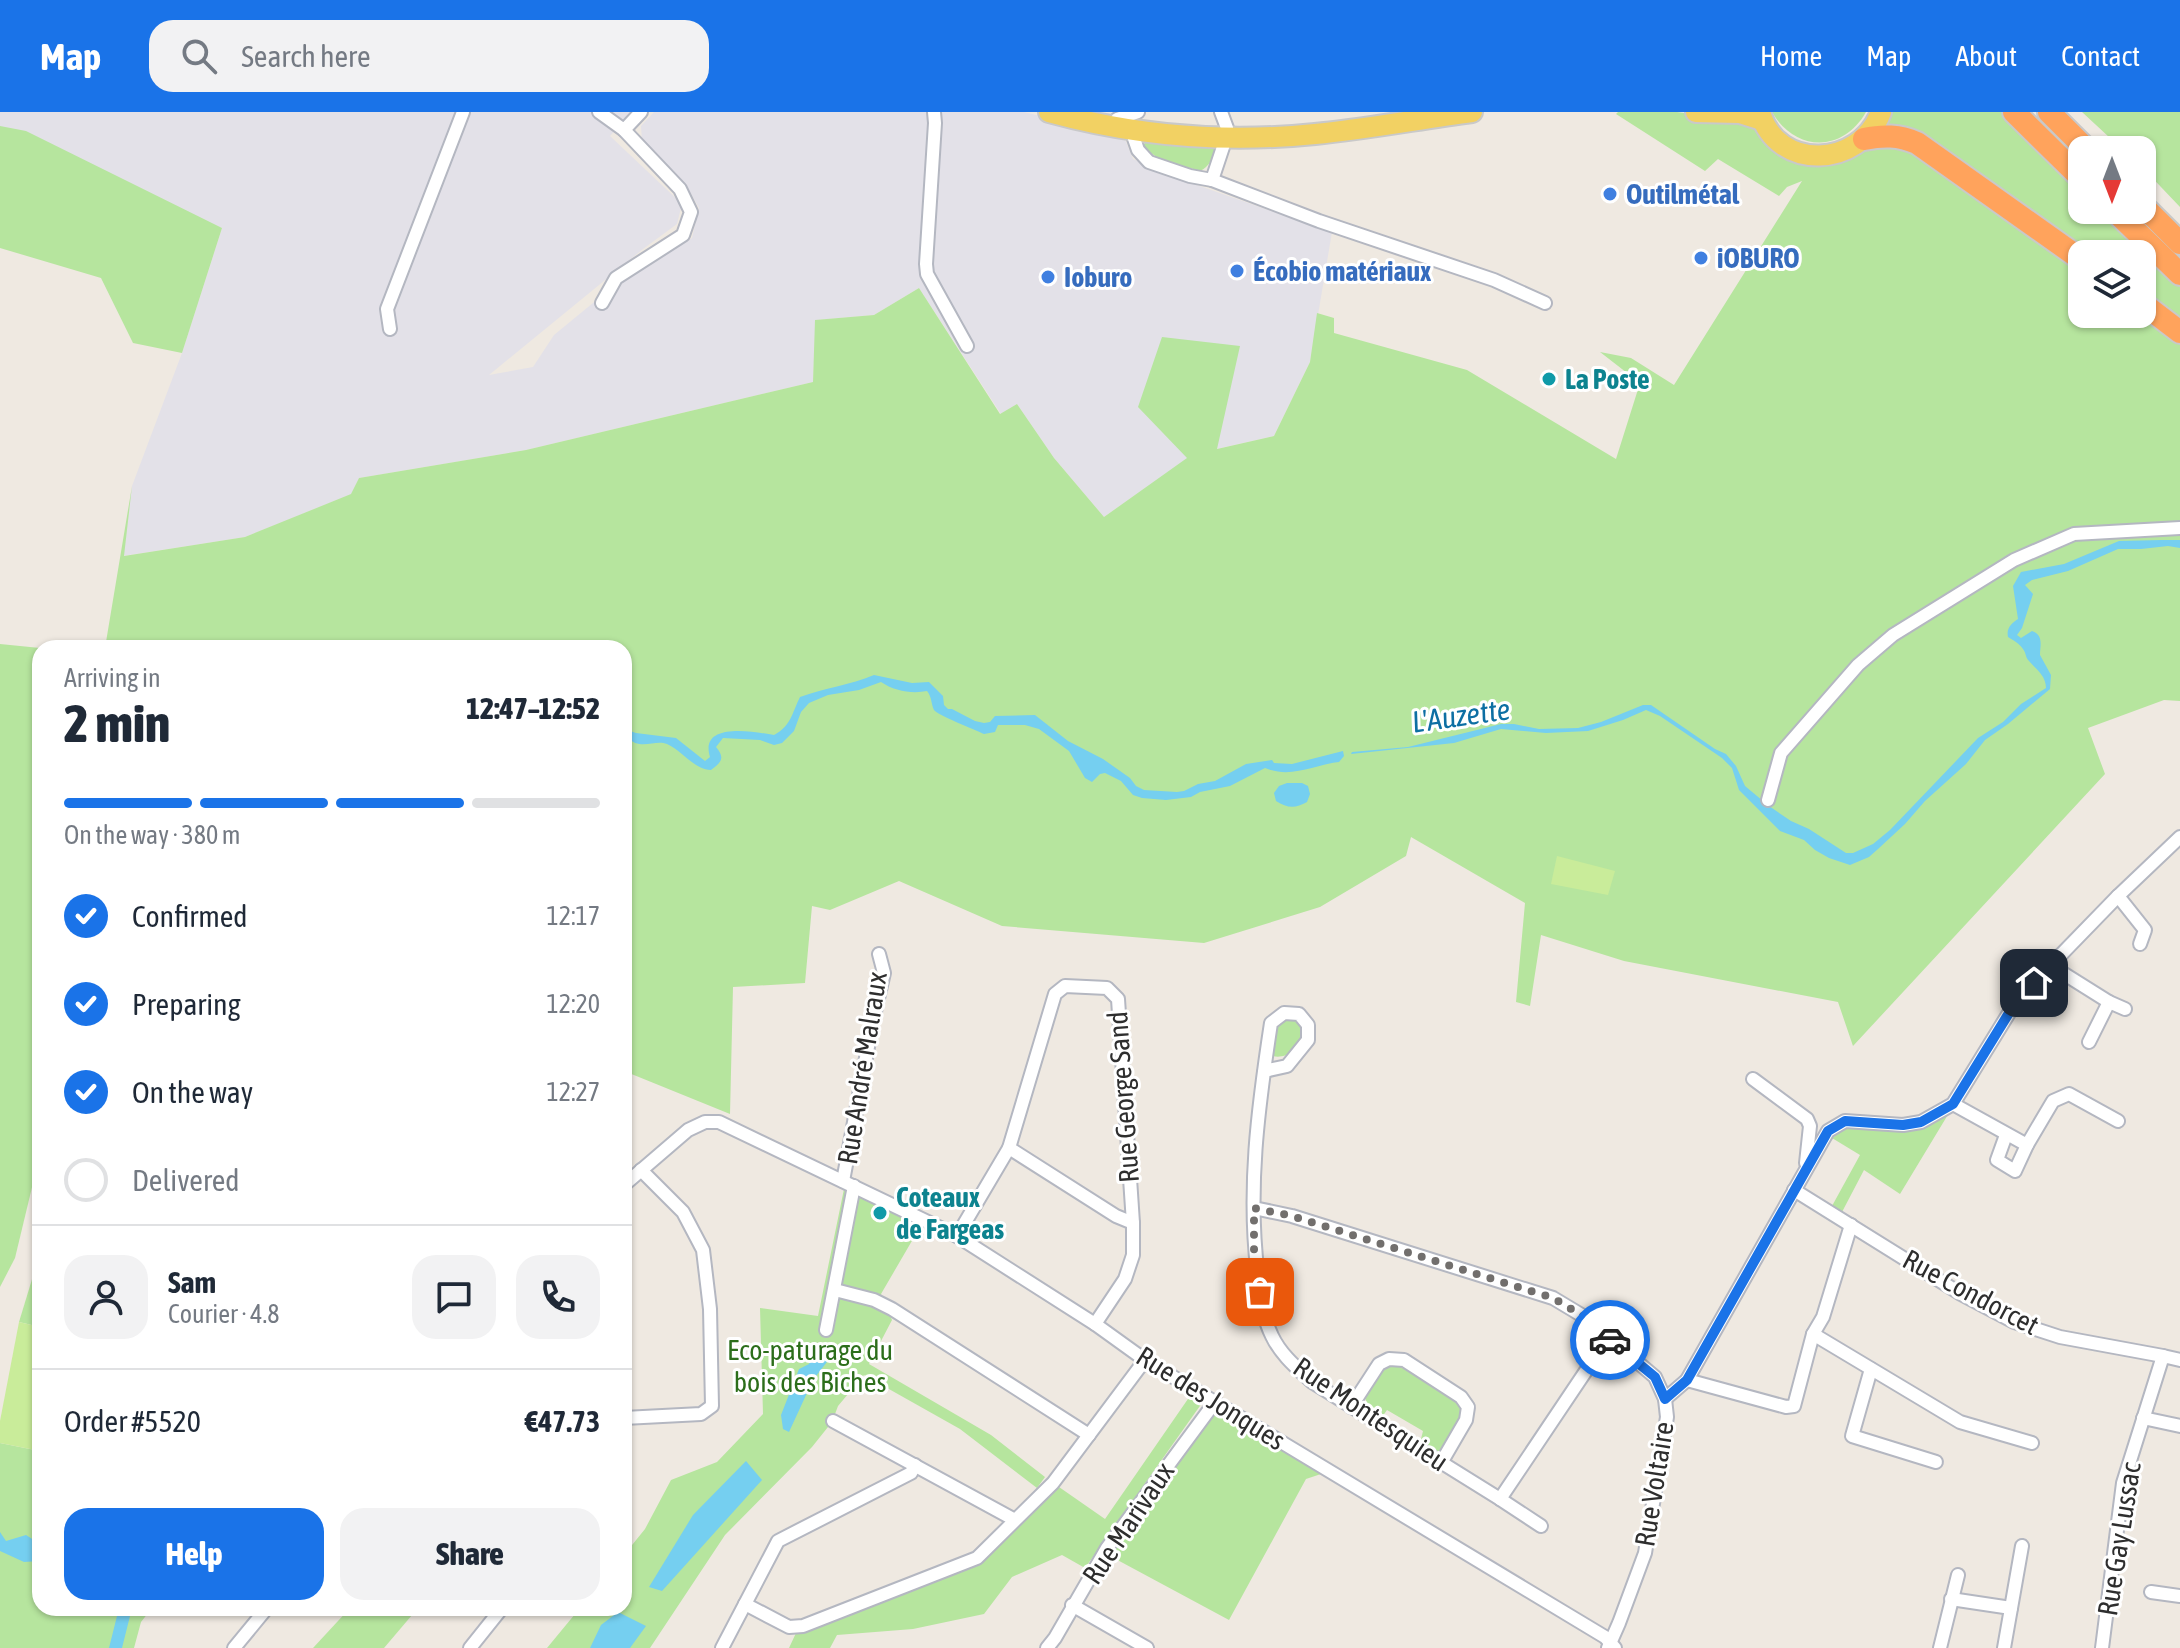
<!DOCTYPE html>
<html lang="en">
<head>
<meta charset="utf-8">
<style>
  :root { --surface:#fff; --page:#f2f2f3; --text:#1f2937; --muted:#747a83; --line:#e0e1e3; --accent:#1a73e8 }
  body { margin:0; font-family:"Asap Condensed",sans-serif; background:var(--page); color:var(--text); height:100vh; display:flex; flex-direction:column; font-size:30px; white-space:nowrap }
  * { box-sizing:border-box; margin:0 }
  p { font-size:26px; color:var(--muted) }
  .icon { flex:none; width:44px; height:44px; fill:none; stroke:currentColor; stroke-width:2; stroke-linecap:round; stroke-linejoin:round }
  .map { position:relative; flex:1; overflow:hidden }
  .details { position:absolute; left:32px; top:528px; width:600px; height:976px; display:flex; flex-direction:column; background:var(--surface); border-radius:24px; box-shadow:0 2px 6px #0004 }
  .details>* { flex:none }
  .needle { width:52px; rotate:180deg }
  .controls { position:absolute; left:2068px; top:24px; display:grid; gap:16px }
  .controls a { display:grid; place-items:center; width:88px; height:88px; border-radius:16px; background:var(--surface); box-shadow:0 2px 6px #0004; font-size:40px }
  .pin { position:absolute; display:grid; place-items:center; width:68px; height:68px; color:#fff; margin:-34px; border-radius:16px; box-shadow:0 4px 12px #0006 }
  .courier { position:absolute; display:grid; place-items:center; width:80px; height:80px; margin:-40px; border:6px solid #1a73e8; border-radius:50%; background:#fff; color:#222; box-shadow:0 2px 10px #0007 }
  .headline em { font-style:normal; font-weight:800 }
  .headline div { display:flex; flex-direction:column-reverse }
  .headline { display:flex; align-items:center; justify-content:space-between; height:136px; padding:0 32px }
  h1 { font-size:52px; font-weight:800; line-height:60px }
  .bar { display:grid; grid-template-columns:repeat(4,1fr); gap:12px 8px; align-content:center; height:96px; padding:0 32px }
  .bar i { height:10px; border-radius:6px; background:var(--line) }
  .bar .on { background:var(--accent) }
  .bar p { grid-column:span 4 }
  .line { display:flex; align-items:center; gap:20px; padding:0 32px; border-top:2px solid var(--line) }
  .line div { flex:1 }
  .round { display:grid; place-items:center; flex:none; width:84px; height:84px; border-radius:24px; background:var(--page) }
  ol { padding:0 32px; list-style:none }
  li { display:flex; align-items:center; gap:24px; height:88px }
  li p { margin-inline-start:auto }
  li .icon { padding:8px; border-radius:50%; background:var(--accent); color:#fff; stroke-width:4 }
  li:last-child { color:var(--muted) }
  li i { width:44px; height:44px; border:4px solid var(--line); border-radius:50% }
  .cta { display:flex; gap:16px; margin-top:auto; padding:16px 32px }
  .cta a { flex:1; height:92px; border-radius:24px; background:var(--accent); color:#fff; font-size:32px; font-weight:800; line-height:92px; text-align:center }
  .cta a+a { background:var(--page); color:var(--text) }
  header { display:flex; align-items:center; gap:48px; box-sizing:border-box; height:112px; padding:0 40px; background:var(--accent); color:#fff }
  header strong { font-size:38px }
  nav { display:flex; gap:44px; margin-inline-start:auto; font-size:28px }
  .search { width:560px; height:72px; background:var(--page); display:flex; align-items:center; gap:20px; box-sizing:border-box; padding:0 28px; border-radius:24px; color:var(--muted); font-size:30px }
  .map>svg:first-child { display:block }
  .industrial { fill:#e3e1e8 }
  .green { fill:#b6e59e }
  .pitch { fill:#c9ec9a }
  .water { fill:#75cff0 }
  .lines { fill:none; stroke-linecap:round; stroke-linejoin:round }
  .street-casing { stroke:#b4b7c1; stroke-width:16 }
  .primary-casing { stroke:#c9c9c9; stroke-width:24 }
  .highway-casing { stroke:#c9c9c9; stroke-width:26 }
  .street { stroke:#fff; stroke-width:12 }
  .primary { stroke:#f2d163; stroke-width:20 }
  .highway { stroke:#ffa35c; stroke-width:22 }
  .done { stroke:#726f6d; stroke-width:8; stroke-dasharray:0 14.4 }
  .route { stroke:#1a73e8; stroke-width:10 }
  .shop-dot { fill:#3f7fe0; stroke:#fff; stroke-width:3 }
  .culture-dot { fill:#0f9aa8; stroke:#fff; stroke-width:3 }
  .labels { text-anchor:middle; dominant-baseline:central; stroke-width:6; stroke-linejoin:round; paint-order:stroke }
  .shop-label { font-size:28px; font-weight:bold; fill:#366cbe; stroke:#fff; text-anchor:start }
  .culture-label { font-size:28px; font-weight:bold; fill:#0d838f; stroke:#fff; text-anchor:start }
  .street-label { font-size:28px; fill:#2e2e2e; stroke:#fff }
  .park-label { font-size:28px; fill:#2c6e1b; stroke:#fff }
  .water-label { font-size:30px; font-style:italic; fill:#0d6fa3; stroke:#fff }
</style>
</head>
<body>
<header>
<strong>Map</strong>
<div class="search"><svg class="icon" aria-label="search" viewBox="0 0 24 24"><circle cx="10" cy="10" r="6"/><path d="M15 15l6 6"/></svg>Search here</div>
<nav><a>Home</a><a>Map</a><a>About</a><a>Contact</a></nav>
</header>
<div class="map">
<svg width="2180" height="1536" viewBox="0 0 2180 1536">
  <rect width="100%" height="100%" fill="#efe9e1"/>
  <path class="industrial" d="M0,0H632L610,24L682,92L677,112L643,137L489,263L533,255L554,223L621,168L692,126L699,96L691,82L642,30L641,14L654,0H1024L1124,25L1133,47L1171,64L1332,120L1310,250L1274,324L1216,337L1188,346L1104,405L1054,346L1017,292L1001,302L919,176L874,203L816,208L813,270L526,338L359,366L352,382L245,425L123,444L132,374L182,241L222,116L0,25Z"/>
  <g class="green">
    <path d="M1618,0H1677L1754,10L1794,47L1826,53L1862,38L1904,30L2082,157V202H2142L2180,229V589L2164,588L2088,616L2105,662L1853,934L1838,890L1624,849L1541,823L1530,894L1516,890L1525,791L1411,725L1406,744L1320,795L1204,831L1002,814L899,769L830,798L812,794L805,871L733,875L730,1002L624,959V536H105L132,374L124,444L245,425L351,382L359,366L526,338L813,270L815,208L874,203L919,176L1000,302L1017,292L1054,346L1104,405L1187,346L1138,295L1162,225L1240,234L1217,337L1274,324L1310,250L1317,201L1334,206V221L1467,258L1616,347L1640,271L1600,240L1631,246L1674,273L1802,69L1787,75L1779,84L1718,47L1705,59L1616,2Z"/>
    <path d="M1772,0H1866C1843,41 1795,40 1772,0Z"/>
    <path d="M1892,0H2004L2082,77V98H2103L2180,175V213L2142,184V142H2084L1880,17Z"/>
    <path d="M2082,0H2180V95L2142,55V38H2123Z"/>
    <path d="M0,14L26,19L222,116L182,241L133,231L101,166L0,136Z"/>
    <path d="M1147,29L1217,35C1214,45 1209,55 1200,59L1159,47L1142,34Z"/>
    <path d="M0,532L40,536V1042L15,1146L0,1175Z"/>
    <path d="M1289,905C1319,916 1293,950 1273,944L1271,938L1276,913Z"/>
    <path d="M1952,996L1900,1082L1864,1058L1842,1100L1832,1094L1860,1043L1832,1026L1847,1015L1896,1019L1929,1011Z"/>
    <path d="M844,1077L920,1115L881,1182L892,1208L869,1252L991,1323L1045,1365L1037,1376L960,1317L864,1263L838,1294L832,1310L812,1335L725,1423L650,1536H547L580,1496H624V1443L645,1417L671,1368L717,1350L763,1302L760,1196L818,1204Z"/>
    <path d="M40,1141V1215L19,1210Z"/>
    <path d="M1396,1252L1457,1290L1463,1303L1440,1341L1420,1331L1423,1319L1387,1298L1382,1305L1370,1297L1364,1284L1382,1257Z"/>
    <path d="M1190,1284L1202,1291L1085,1456L1062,1443L1012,1465L984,1502L913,1517L837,1523L830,1536H789L796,1521L950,1464L985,1447L1059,1375L1105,1407Z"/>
    <path d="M1222,1299L1321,1362L1306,1367L1229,1508L1110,1444L1209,1302Z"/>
    <path d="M0,1331L40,1339V1496H152L141,1510L134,1536H0Z"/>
    <path d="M350,1496H418L384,1536H313Z"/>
  </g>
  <g class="pitch">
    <path d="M1557,744L1615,759L1608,783L1551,772Z"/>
    <path d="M19,1210L40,1215V1339L0,1331V1309Z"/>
  </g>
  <g class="water">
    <path d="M2161,428H2180V436L2168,434L2141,437H2118L2068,459L2032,468L2025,473L2033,482L2022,516L2017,523L2021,526L2032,519C2044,523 2040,534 2040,543L2051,563L2050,577L2008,612L1985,628L1966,652L1925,689L1905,712L1878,737L1869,745L1850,753L1829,746L1815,738L1804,728L1780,719L1739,678L1732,656L1722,646L1660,604L1646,598L1623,608L1588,619L1546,621L1501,617L1454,631L1351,642L1352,640L1408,635L1501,612H1514L1539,617L1578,616L1601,610L1643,593H1651L1715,637L1726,642L1736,654L1745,674L1769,694L1791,709L1809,717L1846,741H1853L1873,732L1890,718L1978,626L2003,610L2021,592L2046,576C2046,564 2037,558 2029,549C2025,545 2027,543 2023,537C2020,532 2013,528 2008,525C2006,516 2012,511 2018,507L2013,474L2021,460L2064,452L2119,429Z"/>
    <path d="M874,563L912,571L929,570L943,584L944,593L948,597H952L975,609L984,611L990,610L995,604L1035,603L1068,629L1103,647L1130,666L1136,674L1144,678L1177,680L1184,679L1198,672L1215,669L1246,652L1272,648L1274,651L1292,652L1343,639L1344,644L1339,650C1313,653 1291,667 1265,656L1230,674L1200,680L1191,685L1166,688L1142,686L1133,683L1121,669L1105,661L1100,662L1092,670L1085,666L1069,639L1039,617L1025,613H998L995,620L984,622C976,618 937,603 934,598C931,592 932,585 927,579C912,582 894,579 881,570L859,578L828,583L809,591L801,600L794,619L782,631L774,633L760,628L723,626L716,635C725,646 722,650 711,658C693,657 683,639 667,632C657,628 647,635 635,631C631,629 628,626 624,624V617L636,621L676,626L705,649L710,645C699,609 755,620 774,623C791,614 792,601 800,585C824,576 850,573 874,563Z"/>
    <path d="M1287,671H1302L1308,674L1310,682L1307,690C1295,697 1287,696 1276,689L1274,681L1279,674Z"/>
    <path d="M816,1233H822L833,1242L813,1268L789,1320L783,1317L781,1303L799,1257L809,1252Z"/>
    <path d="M746,1349L762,1368L662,1479L649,1475L693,1403Z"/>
    <path d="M0,1420L6,1429L26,1423L40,1432V1449L24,1450L0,1439Z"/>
    <path d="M119,1496H132L122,1536H109Z"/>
    <path d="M618,1500L646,1514L630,1536H590L601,1513Z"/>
  </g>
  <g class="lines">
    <defs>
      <g id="street">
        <path d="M599,0L624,18L641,0"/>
        <path d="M934,0L935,11L926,152L927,162L967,234"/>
        <path d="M1221,0L1227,16"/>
        <path d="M1117,7L1138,0"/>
        <path d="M1131,18L1138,38L1149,50L1190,64L1212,68L1319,109L1494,168L1545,191"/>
        <path d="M1212,68L1226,26"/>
        <path d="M602,191L616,166L683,123L691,100L680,77L624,18"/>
        <path d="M390,217L387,197L463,0"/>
        <path d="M1768,688L1781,641L1858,553L1893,523L2014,448L2074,422L2180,416"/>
        <path d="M2118,784L2145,818L2140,832"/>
        <path d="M2050,853L2109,890L2125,897"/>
        <path d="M2089,930L2109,890"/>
        <path d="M1264,959L1287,954L1308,928V913L1299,902L1284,901L1271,911C1258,996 1247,1079 1258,1164C1261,1185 1262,1204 1272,1224C1281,1243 1297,1256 1312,1270L1500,1387L1541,1414"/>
        <path d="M1753,967L1807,1007L1810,1014L1806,1051"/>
        <path d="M1953,992L2027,1033L2053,989L2069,982L2118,1009"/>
        <path d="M2006,1023L1997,1048L2015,1059L2027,1033"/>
        <path d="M1009,1036L1116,1104L1133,1111"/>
        <path d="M843,1069L873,908L884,861L879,842"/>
        <path d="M624,1073L688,1018L705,1010H719L957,1124L1095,1212L1145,1248L1605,1525L1615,1536"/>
        <path d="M1794,1078L1961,1182L2014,1210L2060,1225L2163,1244"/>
        <path d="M1254,1096L1292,1104L1553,1186L1583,1204L1655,1265L1665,1287L1667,1305L1645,1441L1619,1511L1608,1536"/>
        <path d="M957,1124L1009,1036L1055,882L1065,874L1107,876L1118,887L1133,1111V1143L1125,1167L1095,1212"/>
        <path d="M835,1178L874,1188L892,1197L1089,1323"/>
        <path d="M826,1218L854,1074"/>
        <path d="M1813,1222L1960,1310L2032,1331"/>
        <path d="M1871,1257L1852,1324L1936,1350"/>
        <path d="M1687,1268L1786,1295L1794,1294L1813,1222L1823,1205L1851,1113"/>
        <path d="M1665,1287L1687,1268L1828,1019L1845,1009L1903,1013L1921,1010L1953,992L2017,888L2118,784L2180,725"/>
        <path d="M1351,1295L1379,1252L1389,1247L1404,1248L1461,1285L1468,1295L1466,1308L1441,1351"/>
        <path d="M624,1306L701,1302L712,1294L710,1197L703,1138L683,1100L641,1058"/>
        <path d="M2143,1306L2180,1314"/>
        <path d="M833,1309L1015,1408"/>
        <path d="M1500,1387L1608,1226"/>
        <path d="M2151,1480L2180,1484"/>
        <path d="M1951,1487L2011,1496"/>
        <path d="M745,1492L789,1515L803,1514L977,1446L1053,1371L1145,1248"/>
        <path d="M1072,1493L1147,1536"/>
        <path d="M234,1536L267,1496"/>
        <path d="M470,1536L502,1496"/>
        <path d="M722,1536L778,1429L911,1361L915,1353"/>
        <path d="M1047,1536L1055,1526L1107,1436L1215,1290"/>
        <path d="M1940,1536L1958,1463"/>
        <path d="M2004,1536L2022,1434"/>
        <path d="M2102,1536L2123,1371L2163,1244L2180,1248"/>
      </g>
      <g id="primary">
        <path d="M1049,0C1136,24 1225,31 1315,22C1367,17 1419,7 1472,0"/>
        <path d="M1696,0L1740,1L1762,8"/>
        <path d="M1760,0C1777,60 1860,56 1881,0"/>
      </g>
      <g id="highway">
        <path d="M2014,0L2082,67"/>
        <path d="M2049,0L2087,38"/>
        <path d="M1864,27C1883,23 1899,23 1917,31L2082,148"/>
        <path d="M2142,93L2180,131"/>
        <path d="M2114,98L2180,162"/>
        <path d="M2142,191L2180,220"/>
      </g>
    </defs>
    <use href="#street" class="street-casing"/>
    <use href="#primary" class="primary-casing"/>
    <use href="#highway" class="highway-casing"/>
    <use href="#street" class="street"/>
    <use href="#primary" class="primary"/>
    <use href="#highway" class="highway"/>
  </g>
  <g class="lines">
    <path class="done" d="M1260,1180L1254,1137V1096L1292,1104L1553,1186L1583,1204L1610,1228"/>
    <path class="route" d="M1610,1228L1655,1265L1665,1287L1687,1268L1828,1019L1845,1009L1903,1013L1921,1010L1953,992L2017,888L2034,871"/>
  </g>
  <g class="shop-dot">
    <circle cx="1610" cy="82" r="8"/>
    <circle cx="1701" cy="146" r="8"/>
    <circle cx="1237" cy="159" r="8"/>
    <circle cx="1048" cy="165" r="8"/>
  </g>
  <g class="culture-dot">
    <circle cx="1549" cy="267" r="8"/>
    <circle cx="880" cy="1101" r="8"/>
  </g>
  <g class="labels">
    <g class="shop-label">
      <text x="1626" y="82">Outilmétal</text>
      <text x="1717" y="146">iOBURO</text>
      <text x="1253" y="159">Écobio matériaux</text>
      <text x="1064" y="165">Ioburo</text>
    </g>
    <g class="culture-label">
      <text x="1565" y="267">La Poste</text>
      <text x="896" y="1085">Coteaux<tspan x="896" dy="32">de Fargeas</tspan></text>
    </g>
    <g class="street-label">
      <text transform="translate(862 956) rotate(-81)">Rue André Malraux</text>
      <text transform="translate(1123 985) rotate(-94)">Rue George Sand</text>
      <text transform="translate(1971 1180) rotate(28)">Rue Condorcet</text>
      <text transform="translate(1211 1286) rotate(32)">Rue des Jonques</text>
      <text transform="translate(1371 1302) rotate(34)">Rue Montesquieu</text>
      <text transform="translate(1654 1372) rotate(-81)">Rue Voltaire</text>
      <text transform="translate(1128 1411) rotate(-56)">Rue Marivaux</text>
      <text transform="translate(2119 1427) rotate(-81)">Rue Gay Lussac</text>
    </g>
    <g class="park-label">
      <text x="810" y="1238">Eco-paturage du<tspan x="810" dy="32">bois des Biches</tspan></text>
    </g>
    <g class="water-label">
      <text transform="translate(1461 603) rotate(-8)">L'Auzette</text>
    </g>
  </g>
</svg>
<div class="controls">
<a><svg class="needle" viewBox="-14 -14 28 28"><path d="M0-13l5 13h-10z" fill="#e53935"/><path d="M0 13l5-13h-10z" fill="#747a83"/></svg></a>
<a><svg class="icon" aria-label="layers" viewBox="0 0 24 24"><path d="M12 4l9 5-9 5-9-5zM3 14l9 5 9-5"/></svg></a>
</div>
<div class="pin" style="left:1260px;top:1180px;background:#ea580c"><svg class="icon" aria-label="bag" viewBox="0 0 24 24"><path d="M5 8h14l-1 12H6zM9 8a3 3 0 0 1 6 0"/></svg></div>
<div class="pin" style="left:2034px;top:871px;background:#1f2937"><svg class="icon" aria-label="home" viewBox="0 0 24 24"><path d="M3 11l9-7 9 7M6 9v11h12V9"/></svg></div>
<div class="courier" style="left:1610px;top:1228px"><svg class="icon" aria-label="car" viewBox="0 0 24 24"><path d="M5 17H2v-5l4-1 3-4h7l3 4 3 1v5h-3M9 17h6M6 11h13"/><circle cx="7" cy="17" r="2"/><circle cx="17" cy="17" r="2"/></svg></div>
<section class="details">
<div class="headline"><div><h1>2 min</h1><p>Arriving in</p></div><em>12:47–12:52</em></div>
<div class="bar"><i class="on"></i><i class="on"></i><i class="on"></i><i></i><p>On the way · 380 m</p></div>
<ol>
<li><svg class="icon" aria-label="check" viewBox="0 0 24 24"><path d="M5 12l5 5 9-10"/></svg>Confirmed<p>12:17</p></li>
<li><svg class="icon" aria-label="check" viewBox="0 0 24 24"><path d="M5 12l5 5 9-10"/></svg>Preparing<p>12:20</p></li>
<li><svg class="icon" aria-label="check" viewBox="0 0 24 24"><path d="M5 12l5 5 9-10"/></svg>On the way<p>12:27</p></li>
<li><i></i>Delivered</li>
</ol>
<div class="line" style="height:144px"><a class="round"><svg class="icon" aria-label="person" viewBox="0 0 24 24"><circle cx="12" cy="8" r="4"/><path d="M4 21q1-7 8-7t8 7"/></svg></a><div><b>Sam</b><p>Courier · 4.8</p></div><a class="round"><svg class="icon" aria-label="chat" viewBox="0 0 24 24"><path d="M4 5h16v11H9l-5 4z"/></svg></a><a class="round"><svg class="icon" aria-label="phone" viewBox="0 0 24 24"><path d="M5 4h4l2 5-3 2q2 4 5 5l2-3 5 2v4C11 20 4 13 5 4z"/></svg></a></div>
<div class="line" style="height:104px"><div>Order #5520</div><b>€47.73</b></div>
<div class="cta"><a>Help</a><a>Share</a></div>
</section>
</div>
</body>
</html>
